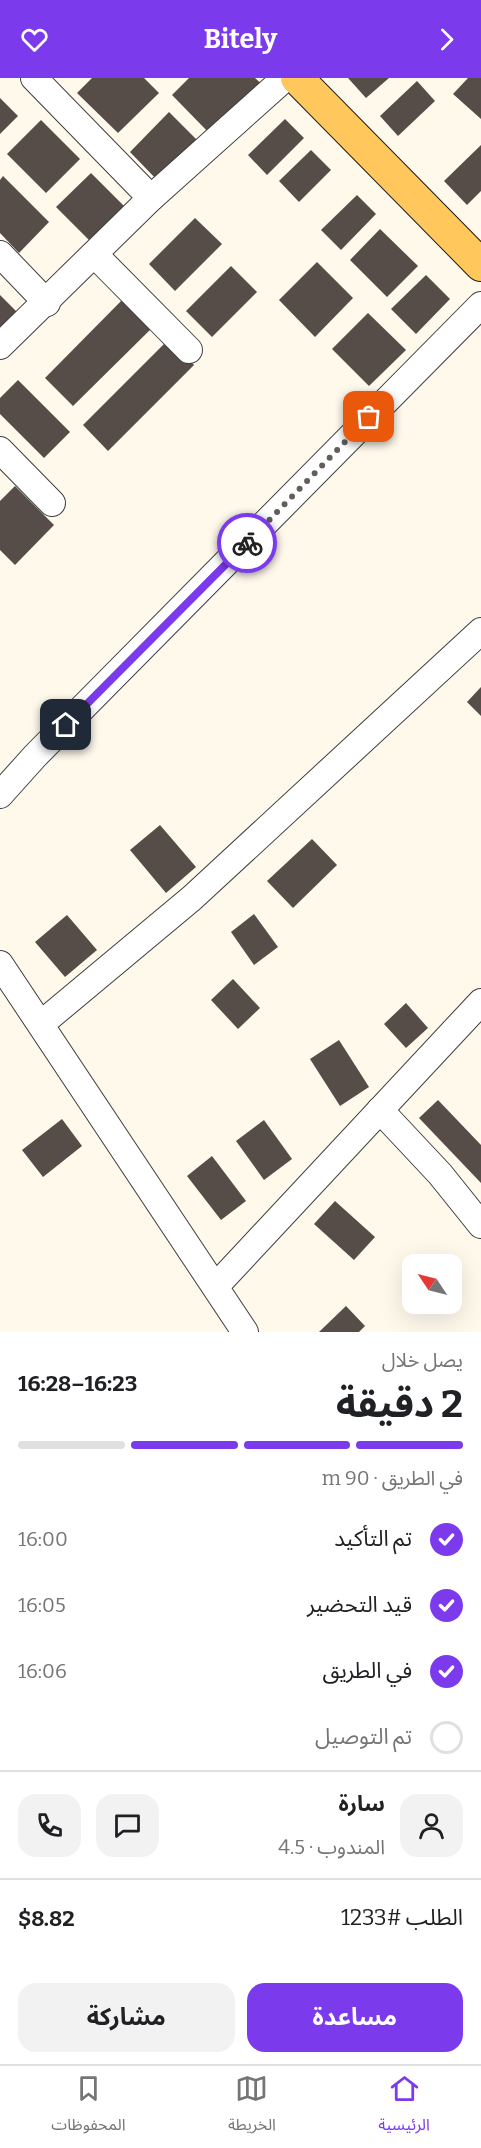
<!DOCTYPE html>
<html lang="ar">
<head>
<meta charset="utf-8">
<style>
  :root { --surface:#fff; --page:#f2f2f2; --text:#202124; --muted:#757577; --line:#e0e0e0; --accent:#7c3aed }
  body { margin:0; font-family:Bitter,"Noto Sans Arabic",serif; background:var(--page); color:var(--text); direction:rtl; height:100vh; display:flex; flex-direction:column; font-size:22px; white-space:nowrap }
  * { box-sizing:border-box; margin:0 }
  p { font-size:20px; color:var(--muted) }
  .icon { flex:none; width:33px; height:33px; fill:none; stroke:currentColor; stroke-width:2; stroke-linecap:round; stroke-linejoin:round }
  .map { position:relative; height:1254px; overflow:hidden; direction:ltr }
  .details { display:flex; flex-direction:column; background:var(--surface); flex:1 }
  .details>* { flex:none }
  .needle { width:39px; rotate:305deg }
  .tools { position:absolute; left:402px; top:1176px; display:grid; gap:12px }
  .tools a { display:grid; place-items:center; width:60px; height:60px; border-radius:12px; background:var(--surface); box-shadow:0 6px 24px #0002; font-size:30px }
  .pin { position:absolute; display:grid; place-items:center; width:51px; height:51px; color:#fff; margin:-26px; border-radius:12px; box-shadow:0 3px 9px #0006 }
  .courier { position:absolute; display:grid; place-items:center; width:60px; height:60px; margin:-30px; border:4px solid #7c3aed; border-radius:50%; background:#fff; color:#222; box-shadow:0 2px 8px #0007 }
  .overview em { font-style:normal; font-weight:700 }
  .overview div { display:flex; flex-direction:column-reverse }
  .overview { display:flex; align-items:center; justify-content:space-between; height:102px; padding:0 18px }
  h1 { font-size:39px; font-weight:700; line-height:45px }
  .bar { display:grid; grid-template-columns:repeat(4,1fr); gap:9px 6px; align-content:center; height:72px; padding:0 18px }
  .bar i { height:8px; border-radius:4px; background:var(--line) }
  .bar .active { background:var(--accent) }
  .bar p { grid-column:span 4 }
  .line { display:flex; align-items:center; gap:15px; padding:0 18px; border-top:2px solid var(--line) }
  .line div { flex:1 }
  .round { display:grid; place-items:center; flex:none; width:63px; height:63px; border-radius:18px; background:var(--page) }
  ol { padding:0 18px; list-style:none }
  li { display:flex; align-items:center; gap:18px; height:66px }
  li p { margin-inline-start:auto }
  li .icon { padding:6px; border-radius:50%; background:var(--accent); color:#fff; stroke-width:4 }
  li:last-child { color:var(--muted) }
  li i { width:33px; height:33px; border:3px solid var(--line); border-radius:50% }
  .button { display:flex; gap:12px; margin-top:auto; padding:12px 18px }
  .button a { flex:1; height:69px; border-radius:18px; background:var(--accent); color:#fff; font-size:24px; font-weight:700; line-height:69px; text-align:center }
  .button a+a { background:var(--page); color:var(--text) }
  header { display:flex; justify-content:space-between; align-items:center; height:78px; padding:0 18px; background:var(--accent); color:#fff; font-size:27px; font-weight:700 }
  .tab-bar { display:flex; justify-content:space-around; align-items:center; height:84px; border-top:2px solid var(--line); background:var(--surface); font-size:16px; color:var(--muted) }
  .tab-bar a { display:grid; justify-items:center; gap:3px }
  .tab-bar .active { color:var(--accent) }
  .map>svg:first-child { display:block }
  .building { fill:#564c48 }
  .lines { fill:none; stroke-linecap:round; stroke-linejoin:round }
  .minor-casing { stroke:#3f3f3f; stroke-width:28 }
  .major-casing { stroke:#1d1d1d; stroke-width:34 }
  .minor { stroke:#fff; stroke-width:26 }
  .major { stroke:#ffc75c; stroke-width:32 }
  .done { stroke:#615f5a; stroke-width:6; stroke-dasharray:0 10.8 }
  .route { stroke:#7c3aed; stroke-width:8 }
</style>
</head>
<body>
<header><svg class="icon" aria-label="forward" viewBox="0 0 24 24"><path d="M9 5l7 7-7 7"/></svg>Bitely<svg class="icon" aria-label="heart" viewBox="0 0 24 24"><path d="M12 20l-8-8c-3-5 5-10 8-4 3-6 11-1 8 4z"/></svg></header>
<div class="map">
<svg width="481" height="1254" viewBox="0 0 481 1254">
  <rect width="100%" height="100%" fill="#fff9ec"/>
  <g class="building">
    <path d="M92,0H144L159,15L118,55L77,15Z"/>
    <path d="M189,0H255L265,9L214,60L172,17Z"/>
    <path d="M348,0H389L366,20Z"/>
    <path d="M468,0H481V41L453,16Z"/>
    <path d="M417,3L435,23L398,58L380,38Z"/>
    <path d="M0,20L18,38L0,56Z"/>
    <path d="M169,34L200,65L160,105L130,74Z"/>
    <path d="M285,41L304,60L267,97L248,77Z"/>
    <path d="M41,42L80,81L46,115L7,76Z"/>
    <path d="M481,67V113L467,127L444,103Z"/>
    <path d="M311,72L331,92L299,124L279,103Z"/>
    <path d="M91,95L127,131L92,165L56,129Z"/>
    <path d="M3,98L49,144L19,175L0,155V102Z"/>
    <path d="M357,117L376,136L341,172L321,152Z"/>
    <path d="M195,140L222,166L175,213L149,186Z"/>
    <path d="M380,151L418,188L387,219L350,182Z"/>
    <path d="M317,184L353,220L315,259L279,222Z"/>
    <path d="M231,188L257,214L212,259L186,233Z"/>
    <path d="M426,197L450,221L416,256L391,231Z"/>
    <path d="M0,217L19,236L0,255Z"/>
    <path d="M127,217L156,246L73,328L45,300Z"/>
    <path d="M368,235L406,272L369,308L332,271Z"/>
    <path d="M169,261L194,287L108,373L83,347Z"/>
    <path d="M18,302L70,354L44,380L0,336V320Z"/>
    <path d="M15,408L54,447L15,487L0,472V423Z"/>
    <path d="M481,609V638L467,624Z"/>
    <path d="M160,747L196,789L166,815L130,772Z"/>
    <path d="M312,761L337,787L293,830L267,803Z"/>
    <path d="M254,836L278,869L254,887L231,854Z"/>
    <path d="M67,837L97,872L65,899L35,864Z"/>
    <path d="M233,901L260,930L238,951L211,922Z"/>
    <path d="M406,925L428,950L406,970L384,946Z"/>
    <path d="M339,962L369,1009L340,1028L310,981Z"/>
    <path d="M438,1022L481,1067V1105L419,1040Z"/>
    <path d="M62,1041L82,1068L43,1099L22,1072Z"/>
    <path d="M264,1042L292,1081L264,1102L236,1063Z"/>
    <path d="M212,1078L246,1123L221,1142L187,1098Z"/>
    <path d="M335,1123L375,1159L354,1182L314,1146Z"/>
    <path d="M346,1228L365,1248L359,1254H319Z"/>
  </g>
  <g class="lines">
    <defs>
      <g id="minor">
        <path d="M34,0L151,120"/>
        <path d="M0,176L47,225"/>
        <path d="M95,177L189,272"/>
        <path d="M0,268L151,120L285,0"/>
        <path d="M0,372L52,425"/>
        <path d="M0,717L35,678L481,227"/>
        <path d="M0,886L245,1254"/>
        <path d="M41,946L192,820L481,553"/>
        <path d="M380,1032L440,1096L481,1147"/>
        <path d="M216,1208L481,924"/>
      </g>
      <path id="major" d="M297,0L481,187"/>
    </defs>
    <use href="#minor" class="minor-casing"/>
    <use href="#major" class="major-casing"/>
    <use href="#minor" class="minor"/>
    <use href="#major" class="major"/>
  </g>
  <g class="lines">
    <path class="done" d="M247,465L369,339"/>
    <path class="route" d="M66,647L247,465"/>
  </g>
</svg>
<div class="tools">
<a><svg class="needle" viewBox="-14 -14 28 28"><path d="M0-13l5 13h-10z" fill="#e53935"/><path d="M0 13l5-13h-10z" fill="#757577"/></svg></a>
</div>
<div class="pin" style="left:369px;top:339px;background:#ea580c"><svg class="icon" aria-label="bag" viewBox="0 0 24 24"><path d="M5 8h14l-1 12H6zM9 8a3 3 0 0 1 6 0"/></svg></div>
<div class="pin" style="left:66px;top:647px;background:#1f2937"><svg class="icon" aria-label="home" viewBox="0 0 24 24"><path d="M3 11l9-7 9 7M6 9v11h12V9"/></svg></div>
<div class="courier" style="left:247px;top:465px"><svg class="icon" aria-label="bike" viewBox="0 0 24 24"><circle cx="6" cy="16" r="4"/><circle cx="18" cy="16" r="4"/><path d="M6 16l4-8h5l3 8M10 8l3 8H6M13 5h3"/></svg></div>
</div>
<section class="details">
<div class="overview"><div><h1>2 دقيقة</h1><p>يصل خلال</p></div><em>16:23–16:28</em></div>
<div class="bar"><i class="active"></i><i class="active"></i><i class="active"></i><i></i><p>في الطريق · 90 m</p></div>
<ol>
<li><svg class="icon" aria-label="check" viewBox="0 0 24 24"><path d="M5 12l5 5 9-10"/></svg>تم التأكيد<p>16:00</p></li>
<li><svg class="icon" aria-label="check" viewBox="0 0 24 24"><path d="M5 12l5 5 9-10"/></svg>قيد التحضير<p>16:05</p></li>
<li><svg class="icon" aria-label="check" viewBox="0 0 24 24"><path d="M5 12l5 5 9-10"/></svg>في الطريق<p>16:06</p></li>
<li><i></i>تم التوصيل</li>
</ol>
<div class="line" style="height:108px"><a class="round"><svg class="icon" aria-label="person" viewBox="0 0 24 24"><circle cx="12" cy="8" r="4"/><path d="M4 21q1-7 8-7t8 7"/></svg></a><div><b>سارة</b><p>المندوب · 4.5</p></div><a class="round"><svg class="icon" aria-label="chat" viewBox="0 0 24 24"><path d="M4 5h16v11H9l-5 4z"/></svg></a><a class="round"><svg class="icon" aria-label="phone" viewBox="0 0 24 24"><path d="M5 4h4l2 5-3 2q2 4 5 5l2-3 5 2v4C11 20 4 13 5 4z"/></svg></a></div>
<div class="line" style="height:78px"><div>الطلب #1233</div><b>$8.82</b></div>
<div class="button"><a>مساعدة</a><a>مشاركة</a></div>
</section>
<nav class="tab-bar">
<a class="active"><svg class="icon" aria-label="home" viewBox="0 0 24 24"><path d="M3 11l9-7 9 7M6 9v11h12V9"/></svg>الرئيسية</a>
<a><svg class="icon" aria-label="map" viewBox="0 0 24 24"><path d="M3 6l6-2 6 2 6-2v14l-6 2-6-2-6 2zM9 4v14M15 6v14"/></svg>الخريطة</a>
<a><svg class="icon" aria-label="saved" viewBox="0 0 24 24"><path d="M7 4h10v16l-5-4-5 4z"/></svg>المحفوظات</a>
</nav>
</body>
</html>
